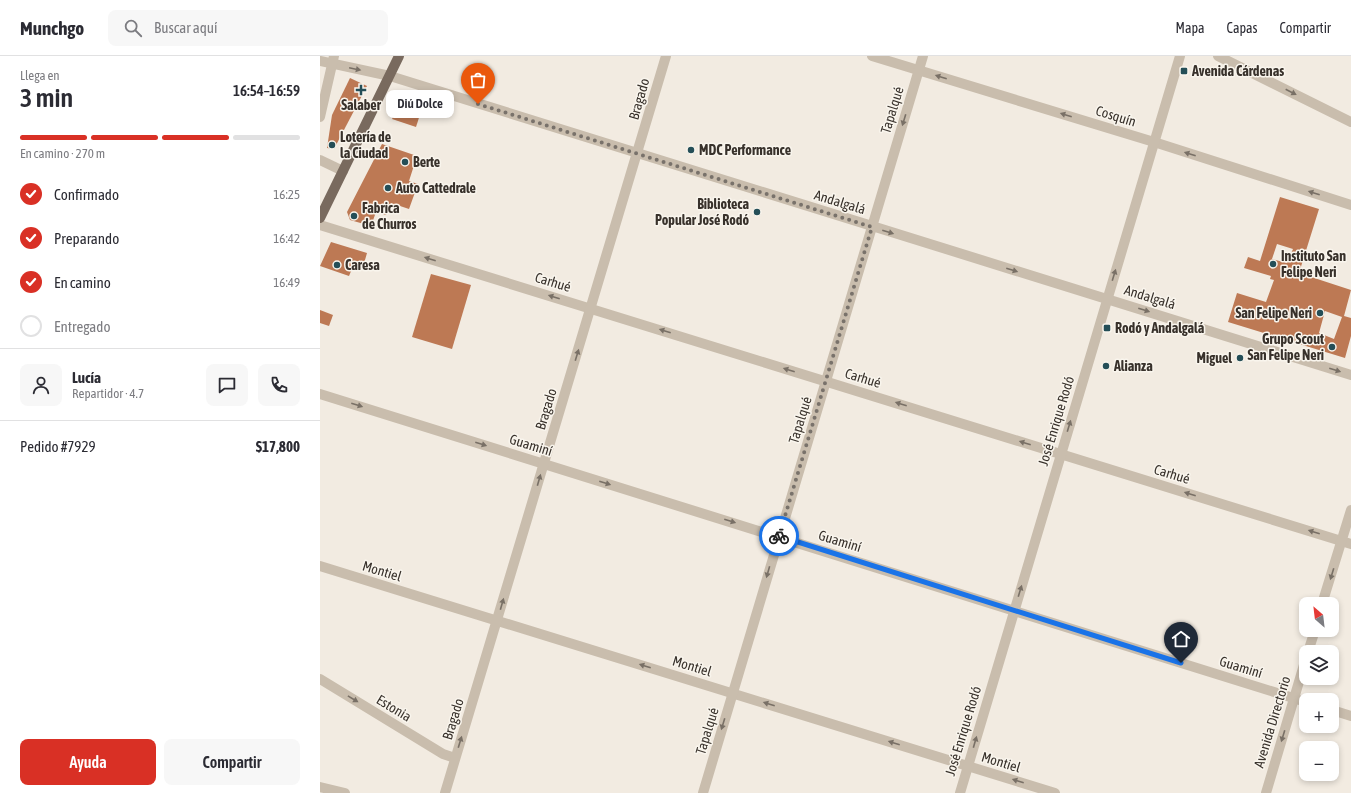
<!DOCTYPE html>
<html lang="es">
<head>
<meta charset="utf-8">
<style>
  :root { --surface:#fff; --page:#f7f7f7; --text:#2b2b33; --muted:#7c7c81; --line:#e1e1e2; --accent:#d93025 }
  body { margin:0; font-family:"Asap Condensed",sans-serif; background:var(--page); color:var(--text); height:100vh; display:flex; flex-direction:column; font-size:15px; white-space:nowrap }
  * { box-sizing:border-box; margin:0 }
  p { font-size:13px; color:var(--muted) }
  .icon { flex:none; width:22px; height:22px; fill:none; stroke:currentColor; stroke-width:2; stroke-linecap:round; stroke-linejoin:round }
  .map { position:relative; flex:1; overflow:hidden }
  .details { display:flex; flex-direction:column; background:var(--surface); width:320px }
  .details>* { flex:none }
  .needle { width:26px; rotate:332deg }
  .buttons { position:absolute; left:979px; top:541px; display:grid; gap:8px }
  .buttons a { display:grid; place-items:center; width:40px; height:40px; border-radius:8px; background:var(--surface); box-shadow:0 2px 6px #0003; font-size:20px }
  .pin { position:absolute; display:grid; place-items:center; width:34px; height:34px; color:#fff; margin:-41px -17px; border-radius:50% 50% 50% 0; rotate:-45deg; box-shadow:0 0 4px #0007 }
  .pin .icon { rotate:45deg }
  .courier { position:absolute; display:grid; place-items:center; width:40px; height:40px; margin:-20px; border:3px solid #1a73e8; border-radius:50%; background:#fff; color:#222; box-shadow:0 1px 5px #0007 }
  .bubble { position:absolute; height:28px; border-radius:8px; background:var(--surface); box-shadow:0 2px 6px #0003; font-size:13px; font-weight:600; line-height:28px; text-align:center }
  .head em { font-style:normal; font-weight:600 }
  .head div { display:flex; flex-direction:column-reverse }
  .head { display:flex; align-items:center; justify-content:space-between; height:68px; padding:0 20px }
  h1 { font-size:26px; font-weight:600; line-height:30px }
  .bar { display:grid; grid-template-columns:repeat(4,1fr); gap:6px 4px; align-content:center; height:48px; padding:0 20px }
  .bar i { height:5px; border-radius:3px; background:var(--line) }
  .bar .active { background:var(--accent) }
  .bar p { grid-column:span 4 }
  .line { display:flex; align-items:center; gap:10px; padding:0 20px; border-top:1px solid var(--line) }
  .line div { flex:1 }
  .round { display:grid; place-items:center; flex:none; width:42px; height:42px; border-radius:8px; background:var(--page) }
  ol { padding:0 20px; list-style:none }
  li { display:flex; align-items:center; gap:12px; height:44px }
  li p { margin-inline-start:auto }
  li .icon { padding:4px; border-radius:50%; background:var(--accent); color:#fff; stroke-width:4 }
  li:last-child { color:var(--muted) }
  li i { width:22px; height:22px; border:2px solid var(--line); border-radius:50% }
  .button { display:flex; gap:8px; margin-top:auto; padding:8px 20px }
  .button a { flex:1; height:46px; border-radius:8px; background:var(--accent); color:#fff; font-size:16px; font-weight:600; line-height:46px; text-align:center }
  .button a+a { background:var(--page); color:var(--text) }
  header { display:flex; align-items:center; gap:24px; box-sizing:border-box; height:56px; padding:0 20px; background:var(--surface); border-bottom:1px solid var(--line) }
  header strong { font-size:19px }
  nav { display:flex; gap:22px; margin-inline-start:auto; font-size:14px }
  .search { width:280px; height:36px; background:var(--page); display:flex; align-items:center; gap:10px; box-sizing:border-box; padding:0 14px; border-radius:8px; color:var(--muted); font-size:15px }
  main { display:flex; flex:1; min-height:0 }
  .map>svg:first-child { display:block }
  .building { fill:#bd7954; fill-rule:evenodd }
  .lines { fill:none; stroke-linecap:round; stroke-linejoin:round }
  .minor { stroke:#c9bdad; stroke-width:10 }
  .major { stroke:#796a5e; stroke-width:10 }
  .oneway { fill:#797066 }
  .done { stroke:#79726b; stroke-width:4; stroke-dasharray:0 7.2 }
  .route { stroke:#1a73e8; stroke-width:5 }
  .poi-dot { fill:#244e57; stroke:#f9f5ed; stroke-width:1.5 }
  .labels { text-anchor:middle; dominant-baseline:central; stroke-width:3; stroke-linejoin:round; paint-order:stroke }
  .poi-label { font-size:14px; font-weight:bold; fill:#38312b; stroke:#f9f5ed; text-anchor:start }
  .street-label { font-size:14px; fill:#38312b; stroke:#f9f5ed }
</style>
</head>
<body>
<header>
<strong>Munchgo</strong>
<div class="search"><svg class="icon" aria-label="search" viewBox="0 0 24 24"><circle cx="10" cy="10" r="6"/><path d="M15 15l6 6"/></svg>Buscar aquí</div>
<nav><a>Mapa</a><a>Capas</a><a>Compartir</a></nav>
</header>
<main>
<section class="details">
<div class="head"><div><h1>3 min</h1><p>Llega en</p></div><em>16:54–16:59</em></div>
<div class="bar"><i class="active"></i><i class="active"></i><i class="active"></i><i></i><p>En camino · 270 m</p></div>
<ol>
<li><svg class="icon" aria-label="check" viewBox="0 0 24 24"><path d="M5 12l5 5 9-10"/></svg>Confirmado<p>16:25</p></li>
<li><svg class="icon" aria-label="check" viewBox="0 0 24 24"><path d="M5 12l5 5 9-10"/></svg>Preparando<p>16:42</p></li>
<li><svg class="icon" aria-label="check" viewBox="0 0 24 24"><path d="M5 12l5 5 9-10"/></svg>En camino<p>16:49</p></li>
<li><i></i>Entregado</li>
</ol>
<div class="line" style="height:72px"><a class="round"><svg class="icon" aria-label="person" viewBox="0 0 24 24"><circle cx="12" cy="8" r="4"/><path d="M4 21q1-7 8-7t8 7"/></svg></a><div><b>Lucía</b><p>Repartidor · 4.7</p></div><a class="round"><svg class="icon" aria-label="chat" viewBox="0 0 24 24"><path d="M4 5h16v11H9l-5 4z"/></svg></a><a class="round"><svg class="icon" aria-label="phone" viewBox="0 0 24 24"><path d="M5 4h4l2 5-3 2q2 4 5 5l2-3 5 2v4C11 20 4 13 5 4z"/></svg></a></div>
<div class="line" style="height:52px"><div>Pedido #7929</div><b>$17,800</b></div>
<div class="button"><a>Ayuda</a><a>Compartir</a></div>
</section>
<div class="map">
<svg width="1031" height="737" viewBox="0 0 1031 737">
  <rect width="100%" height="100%" fill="#f2ebe1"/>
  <g class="building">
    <path d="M30,22L47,30L14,93L7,92L12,59Z"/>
    <path d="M92,39L105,43L96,71L72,63L82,43Z"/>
    <path d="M62,88L97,100L89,125L98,128L89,153L71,147L66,159L56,156L51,170L30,164L27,156Z"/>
    <path d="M960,141L999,153L979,217L1031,234L1024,260L1031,262V280L1025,302L908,266L917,237L946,246L954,224L950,223L951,220L924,212L928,201L940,205ZM957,188L973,193L967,207L952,203ZM1005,255L1022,261L1014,283L999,277Z"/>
    <path d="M11,186L47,197L43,211L34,208L29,220L0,210Z"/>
    <path d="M111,218L151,229L132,293L92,281Z"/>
    <path d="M0,254L13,259L9,270L0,267Z"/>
  </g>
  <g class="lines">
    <g class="minor">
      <path d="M552,0L834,86L1031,149"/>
      <path d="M898,0L1031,66"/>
      <path d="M0,5L70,20L1031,319"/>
      <path d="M0,61L14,0"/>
      <path d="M0,104L23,115"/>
      <path d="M0,169L1031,488"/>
      <path d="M0,338L986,646"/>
      <path d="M0,510L735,737"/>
      <path d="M1002,548L1031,454"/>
      <path d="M988,596L995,574"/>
      <path d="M0,623L123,698L135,702"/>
      <path d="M1012,654L1031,660"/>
      <path d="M0,731L25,737"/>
      <path d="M125,737L346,0"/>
      <path d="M383,737L603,0"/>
      <path d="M640,737L860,0"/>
      <path d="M946,737L986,602"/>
    </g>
    <path class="major" d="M0,162L79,0"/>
  </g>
  <defs><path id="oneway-solid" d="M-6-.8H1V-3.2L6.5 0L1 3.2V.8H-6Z"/></defs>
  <g class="oneway">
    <use href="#oneway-solid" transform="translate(35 13) rotate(12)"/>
    <use href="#oneway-solid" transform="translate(621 21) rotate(-163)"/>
    <use href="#oneway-solid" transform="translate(971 36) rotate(27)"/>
    <use href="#oneway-solid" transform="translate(746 59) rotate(-163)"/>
    <use href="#oneway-solid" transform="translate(584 64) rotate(107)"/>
    <use href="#oneway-solid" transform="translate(870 98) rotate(-162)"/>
    <use href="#oneway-solid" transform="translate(994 137) rotate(-162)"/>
    <use href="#oneway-solid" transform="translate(568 176) rotate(17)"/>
    <use href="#oneway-solid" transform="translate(110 203) rotate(-163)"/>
    <use href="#oneway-solid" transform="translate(692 214) rotate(17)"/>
    <use href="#oneway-solid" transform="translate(794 219) rotate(-73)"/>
    <use href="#oneway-solid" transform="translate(234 241) rotate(-163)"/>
    <use href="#oneway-solid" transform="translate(824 254) rotate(17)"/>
    <use href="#oneway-solid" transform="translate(345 275) rotate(-163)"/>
    <use href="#oneway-solid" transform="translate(257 299) rotate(-73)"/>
    <use href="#oneway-solid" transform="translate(469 314) rotate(-163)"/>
    <use href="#oneway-solid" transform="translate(1015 314) rotate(17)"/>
    <use href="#oneway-solid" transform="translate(581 348) rotate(-163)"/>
    <use href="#oneway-solid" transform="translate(37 349) rotate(17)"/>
    <use href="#oneway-solid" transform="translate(749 370) rotate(-73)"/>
    <use href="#oneway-solid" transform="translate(705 387) rotate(-163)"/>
    <use href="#oneway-solid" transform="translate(161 388) rotate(17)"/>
    <use href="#oneway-solid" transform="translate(219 424) rotate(-74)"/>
    <use href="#oneway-solid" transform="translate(285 427) rotate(17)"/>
    <use href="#oneway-solid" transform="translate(870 438) rotate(-163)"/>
    <use href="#oneway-solid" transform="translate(410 465) rotate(17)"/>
    <use href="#oneway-solid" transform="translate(994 476) rotate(-163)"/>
    <use href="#oneway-solid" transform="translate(448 516) rotate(106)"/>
    <use href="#oneway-solid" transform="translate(1012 518) rotate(107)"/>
    <use href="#oneway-solid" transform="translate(700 535) rotate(-73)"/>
    <use href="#oneway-solid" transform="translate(182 548) rotate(-74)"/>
    <use href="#oneway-solid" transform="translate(325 610) rotate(-163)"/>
    <use href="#oneway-solid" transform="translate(33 643) rotate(31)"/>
    <use href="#oneway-solid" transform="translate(449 648) rotate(-163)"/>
    <use href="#oneway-solid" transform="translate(403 668) rotate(107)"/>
    <use href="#oneway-solid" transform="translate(963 680) rotate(107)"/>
    <use href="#oneway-solid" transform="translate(140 686) rotate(-73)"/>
    <use href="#oneway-solid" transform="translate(655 686) rotate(-74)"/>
    <use href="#oneway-solid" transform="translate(574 687) rotate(-163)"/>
    <use href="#oneway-solid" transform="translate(698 725) rotate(-163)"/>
  </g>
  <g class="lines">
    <path class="done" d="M158,48L552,171L459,480"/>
    <path class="route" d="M459,480L861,607"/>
  </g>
  <g class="poi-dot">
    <rect x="860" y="11" width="8" height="8" rx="2"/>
    <path d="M39 28h4v4h4v4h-4v4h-4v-4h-4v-4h4z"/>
    <circle cx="12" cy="89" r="4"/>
    <circle cx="371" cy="94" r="4"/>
    <circle cx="85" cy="106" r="4"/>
    <circle cx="68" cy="132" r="4"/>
    <circle cx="437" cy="156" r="4"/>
    <circle cx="34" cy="160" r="4"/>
    <circle cx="953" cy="208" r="4"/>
    <circle cx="17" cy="209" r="4"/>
    <circle cx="1000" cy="257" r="4"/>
    <rect x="783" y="268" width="8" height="8" rx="2"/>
    <circle cx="1012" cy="291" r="4"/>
    <circle cx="920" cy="302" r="4"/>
    <circle cx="786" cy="310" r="4"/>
  </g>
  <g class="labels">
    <g class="poi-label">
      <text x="872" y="15">Avenida Cárdenas</text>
      <text x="41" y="49" text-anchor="middle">Salaber</text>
      <text x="20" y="81">Lotería de<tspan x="20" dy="16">la Ciudad</tspan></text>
      <text x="379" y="94">MDC Performance</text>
      <text x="93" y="106">Berte</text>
      <text x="76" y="132">Auto Cattedrale</text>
      <text x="429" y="148" text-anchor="end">Biblioteca<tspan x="429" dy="16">Popular José Rodó</tspan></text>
      <text x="42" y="152">Fabrica<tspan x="42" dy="16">de Churros</tspan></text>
      <text x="961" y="200">Instituto San<tspan x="961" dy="16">Felipe Neri</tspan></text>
      <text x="25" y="209">Caresa</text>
      <text x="992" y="257" text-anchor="end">San Felipe Neri</text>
      <text x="795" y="272">Rodó y Andalgalá</text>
      <text x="1004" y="283" text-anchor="end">Grupo Scout<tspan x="1004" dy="16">San Felipe Neri</tspan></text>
      <text x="912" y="302" text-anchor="end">Miguel</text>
      <text x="794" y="310">Alianza</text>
    </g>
    <g class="street-label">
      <text transform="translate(319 43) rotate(-74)">Bragado</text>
      <text transform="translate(572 54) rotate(-73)">Tapalqué</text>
      <text transform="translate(796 60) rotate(17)">Cosquín</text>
      <text transform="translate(520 146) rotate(17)">Andalgalá</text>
      <text transform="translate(233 226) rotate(17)">Carhué</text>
      <text transform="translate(830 241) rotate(17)">Andalgalá</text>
      <text transform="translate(543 322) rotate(17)">Carhué</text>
      <text transform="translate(226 353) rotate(-73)">Bragado</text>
      <text transform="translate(480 364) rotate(-73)">Tapalqué</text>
      <text transform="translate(736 365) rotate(-73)">José Enrique Rodó</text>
      <text transform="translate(211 389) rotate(17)">Guaminí</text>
      <text transform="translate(852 418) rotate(17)">Carhué</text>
      <text transform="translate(520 485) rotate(17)">Guaminí</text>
      <text transform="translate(62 515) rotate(17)">Montiel</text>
      <text transform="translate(372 610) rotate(17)">Montiel</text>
      <text transform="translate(921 611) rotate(17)">Guaminí</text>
      <text transform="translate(74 652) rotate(31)">Estonia</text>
      <text transform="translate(133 663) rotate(-73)">Bragado</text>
      <text transform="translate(952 666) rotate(-73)">Avenida Directorio</text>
      <text transform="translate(387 675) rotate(-73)">Tapalqué</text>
      <text transform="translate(643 675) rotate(-73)">José Enrique Rodó</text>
      <text transform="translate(681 706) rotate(17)">Montiel</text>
    </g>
  </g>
</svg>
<div class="buttons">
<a><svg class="needle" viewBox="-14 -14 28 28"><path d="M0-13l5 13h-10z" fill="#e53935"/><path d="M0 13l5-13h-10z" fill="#7c7c81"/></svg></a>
<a><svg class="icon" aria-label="layers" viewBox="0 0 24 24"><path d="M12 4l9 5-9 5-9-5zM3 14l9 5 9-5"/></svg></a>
<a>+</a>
<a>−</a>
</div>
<div class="pin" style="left:158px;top:48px;background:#ea580c"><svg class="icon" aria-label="bag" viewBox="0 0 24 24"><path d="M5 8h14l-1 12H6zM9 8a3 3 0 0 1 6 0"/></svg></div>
<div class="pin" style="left:861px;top:607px;background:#1f2937"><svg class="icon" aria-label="home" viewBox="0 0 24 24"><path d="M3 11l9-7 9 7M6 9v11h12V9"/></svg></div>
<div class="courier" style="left:459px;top:480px"><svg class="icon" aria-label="bike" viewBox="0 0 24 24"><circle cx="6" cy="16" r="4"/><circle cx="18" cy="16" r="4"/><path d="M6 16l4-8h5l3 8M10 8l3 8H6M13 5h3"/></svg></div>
<div class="bubble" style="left:66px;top:34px;width:68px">Diú Dolce</div>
</div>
</main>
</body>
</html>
